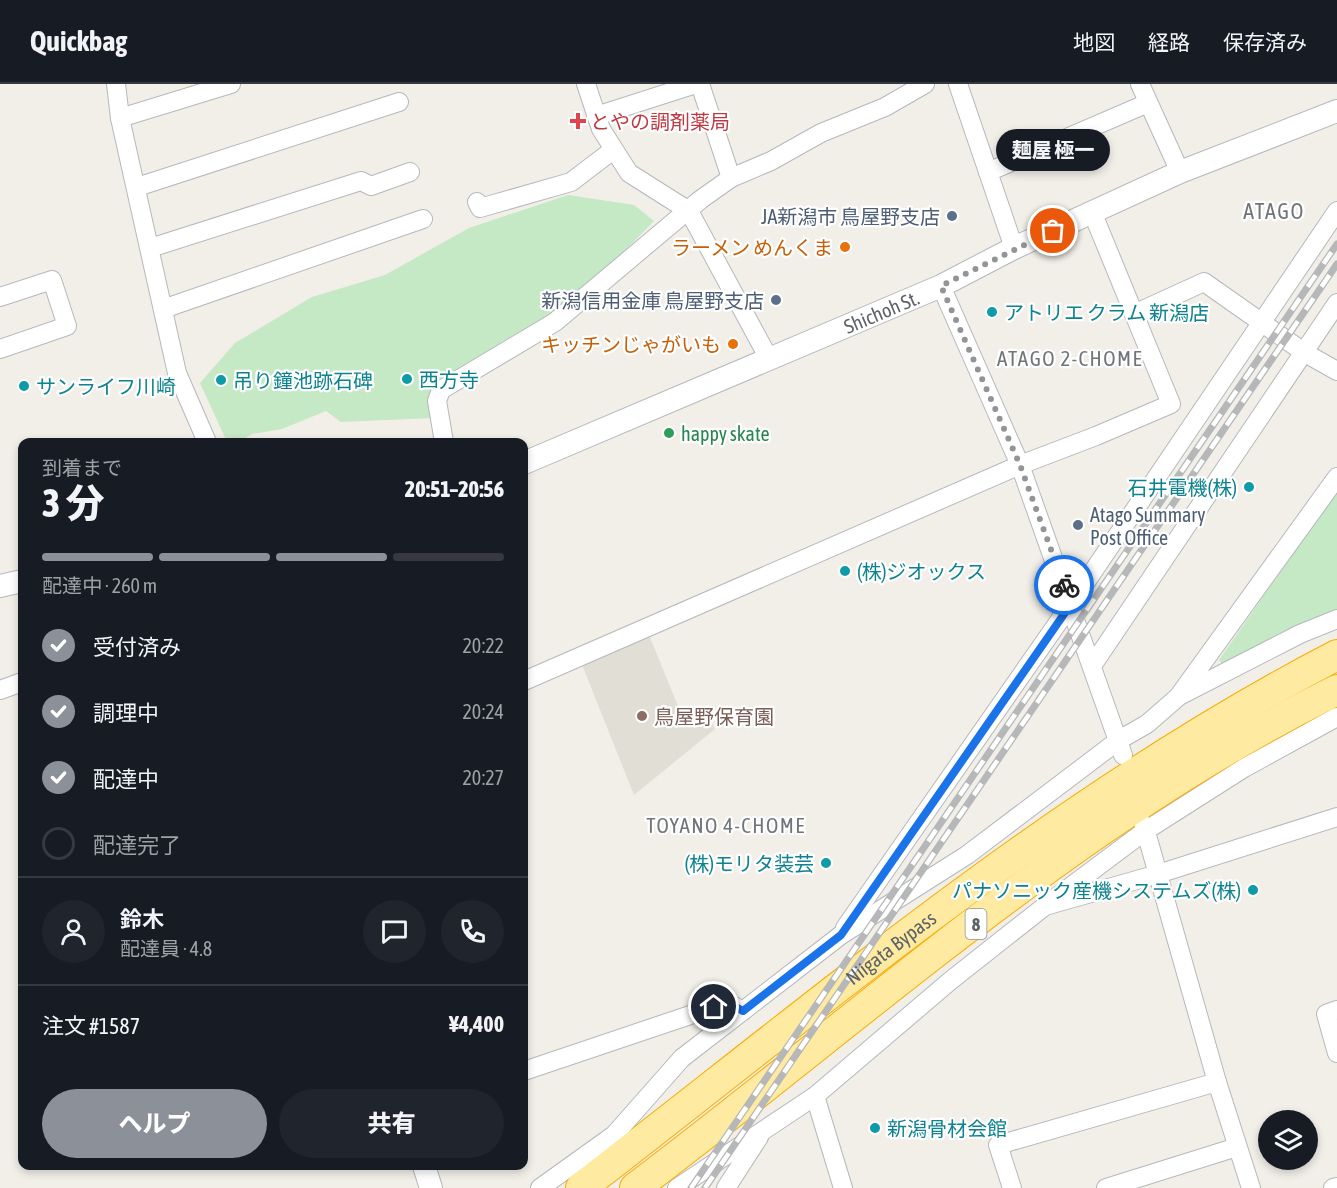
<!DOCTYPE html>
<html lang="ja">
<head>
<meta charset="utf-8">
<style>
  :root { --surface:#171b24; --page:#20242c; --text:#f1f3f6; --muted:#9ea1a6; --line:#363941; --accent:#8c9099 }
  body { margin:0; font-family:"Asap Condensed","Noto Sans JP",sans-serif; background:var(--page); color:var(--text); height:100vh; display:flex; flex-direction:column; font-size:22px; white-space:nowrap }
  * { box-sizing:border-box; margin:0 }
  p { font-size:20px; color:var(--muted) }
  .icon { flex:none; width:33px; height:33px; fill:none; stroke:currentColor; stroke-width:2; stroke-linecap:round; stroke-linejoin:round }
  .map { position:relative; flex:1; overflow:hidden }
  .sheet { position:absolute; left:18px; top:354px; width:510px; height:732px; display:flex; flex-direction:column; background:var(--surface); border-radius:12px; box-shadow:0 3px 9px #0003 }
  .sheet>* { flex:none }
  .controls { position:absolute; left:1258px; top:1026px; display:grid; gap:12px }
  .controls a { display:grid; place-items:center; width:60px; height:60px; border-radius:50%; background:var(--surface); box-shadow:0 3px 9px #0003; font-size:30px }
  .pin { position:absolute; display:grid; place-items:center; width:51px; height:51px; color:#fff; margin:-26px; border:3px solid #fff; border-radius:50%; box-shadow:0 2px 6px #0007 }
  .courier { position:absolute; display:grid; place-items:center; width:60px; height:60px; margin:-30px; border:4px solid #1a73e8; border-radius:50%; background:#fff; color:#222; box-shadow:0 2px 8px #0007 }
  .bubble { position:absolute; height:42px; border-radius:21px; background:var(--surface); box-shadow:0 3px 9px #0003; font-size:20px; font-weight:800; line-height:42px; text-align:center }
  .overview em { font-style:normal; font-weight:800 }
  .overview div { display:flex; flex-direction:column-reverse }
  .overview { display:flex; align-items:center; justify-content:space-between; height:102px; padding:0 24px }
  h1 { font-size:39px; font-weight:800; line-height:45px }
  .bar { display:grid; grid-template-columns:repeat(4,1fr); gap:9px 6px; align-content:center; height:72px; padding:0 24px }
  .bar i { height:8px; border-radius:4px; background:var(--line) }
  .bar .on { background:var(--accent) }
  .bar p { grid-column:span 4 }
  .line { display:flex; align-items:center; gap:15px; padding:0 24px; border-top:2px solid var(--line) }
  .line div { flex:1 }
  .round { display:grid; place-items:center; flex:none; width:63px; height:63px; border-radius:32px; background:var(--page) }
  ol { padding:0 24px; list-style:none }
  li { display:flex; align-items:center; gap:18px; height:66px }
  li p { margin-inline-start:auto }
  li .icon { padding:6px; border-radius:50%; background:var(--accent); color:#fff; stroke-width:4 }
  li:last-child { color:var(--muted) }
  li i { width:33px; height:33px; border:3px solid var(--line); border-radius:50% }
  .action { display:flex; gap:12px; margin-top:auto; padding:12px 24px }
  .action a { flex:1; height:69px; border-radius:36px; background:var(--accent); color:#fff; font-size:24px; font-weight:800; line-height:69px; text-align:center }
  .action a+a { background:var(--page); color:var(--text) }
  header { display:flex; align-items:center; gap:36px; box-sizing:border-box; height:84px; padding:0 30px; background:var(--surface); border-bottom:2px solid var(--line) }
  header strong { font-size:28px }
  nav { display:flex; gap:33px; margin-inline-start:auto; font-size:21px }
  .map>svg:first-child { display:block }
  .education { fill:#e1ded6 }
  .green { fill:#c5e8c5 }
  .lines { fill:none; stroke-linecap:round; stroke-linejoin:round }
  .minor-casing { stroke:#b5b8bc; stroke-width:20 }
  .tertiary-casing { stroke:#b5b8bc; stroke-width:24 }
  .trunk-casing { stroke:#f9ab00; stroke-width:32 }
  .minor { stroke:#fff; stroke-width:18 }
  .tertiary { stroke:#fff; stroke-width:22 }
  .trunk { stroke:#feeaa1; stroke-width:30 }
  .rail-casing { stroke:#b6b7b8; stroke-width:7 }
  .rail { stroke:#fff; stroke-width:4.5; stroke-dasharray:14; stroke-linecap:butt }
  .done { stroke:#929495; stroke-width:6; stroke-dasharray:0 10.8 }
  .route { stroke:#1a73e8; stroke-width:8 }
  .health-dot { fill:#e0444e; stroke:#fff; stroke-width:2 }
  .service-dot { fill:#5c6f8a; stroke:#fff; stroke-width:2 }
  .food-dot { fill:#e8710a; stroke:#fff; stroke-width:2 }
  .culture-dot { fill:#0f9aa8; stroke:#fff; stroke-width:2 }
  .leisure-dot { fill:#2e9e5b; stroke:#fff; stroke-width:2 }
  .education-dot { fill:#8d6e63; stroke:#fff; stroke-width:2 }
  .labels { text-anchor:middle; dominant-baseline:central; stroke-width:4.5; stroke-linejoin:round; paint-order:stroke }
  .shield { fill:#fff; stroke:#8f9295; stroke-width:1.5 }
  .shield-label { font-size:18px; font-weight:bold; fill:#5f6368 }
  .health-label { font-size:20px; fill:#be3a42; stroke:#fff; text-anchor:start }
  .service-label { font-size:20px; fill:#4e5e75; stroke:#fff; text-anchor:end }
  .food-label { font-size:20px; fill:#c56008; stroke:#fff; text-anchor:end }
  .street-label { font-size:20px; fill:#5f6368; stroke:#fff }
  .culture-label { font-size:20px; fill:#0d838f; stroke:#fff; text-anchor:start }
  .leisure-label { font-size:20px; fill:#27864d; stroke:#fff; text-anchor:start }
  .education-label { font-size:20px; fill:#785e54; stroke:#fff; text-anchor:start }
  .neighbourhood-label { font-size:21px; letter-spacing:1.5px; fill:#70757a; stroke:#fff }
  .quarter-label { font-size:22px; letter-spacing:1.5px; fill:#70757a; stroke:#fff }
</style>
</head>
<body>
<header>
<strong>Quickbag</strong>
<nav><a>地図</a><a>経路</a><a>保存済み</a></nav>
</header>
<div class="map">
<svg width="1337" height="1104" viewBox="0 0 1337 1104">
  <rect width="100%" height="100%" fill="#f1efe8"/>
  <path class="education" d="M647,546L684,637L706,627L715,645L634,711L581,578Z"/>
  <g class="green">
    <path d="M568,111L634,121L654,137L592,200L528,247L437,298L430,314L432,334L341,338L326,327L282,345L252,350L239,358H227L200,299L235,259L312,213L385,191L469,144Z"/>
    <path d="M1337,407V530L1224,582L1219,576Z"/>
  </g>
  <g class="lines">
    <defs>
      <g id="minor">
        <path d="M116,0L120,34L177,289L207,358"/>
        <path d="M586,0L601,45L629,89L689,127L768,273"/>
        <path d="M700,0L731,94"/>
        <path d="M958,0L1014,164"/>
        <path d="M1140,0L1180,88"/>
        <path d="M596,32L696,0"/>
        <path d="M120,34L231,0"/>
        <path d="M988,88L1148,19"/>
        <path d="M137,103L399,18"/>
        <path d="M477,118L480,124L571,98L613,66"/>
        <path d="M150,164L361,97L371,102L410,88"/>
        <path d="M941,202L1020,381L1123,671"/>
        <path d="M0,213L52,196L67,242L0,265"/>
        <path d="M163,225L423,135"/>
        <path d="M1134,230L1204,198L1305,269L1337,287"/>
        <path d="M444,358L437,317L441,306L555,238L700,116L731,94L771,77L821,49L885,23L925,0"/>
        <path d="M1092,582L1337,219"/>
        <path d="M524,597L1020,381L1096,352L1171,320L1093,130"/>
        <path d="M0,606L22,598"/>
        <path d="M1179,612L1300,550L1337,535"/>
        <path d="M1144,741L1217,998L1251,1104"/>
        <path d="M1054,815L1145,747L1244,684L1337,633"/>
        <path d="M845,844L1071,520L1337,127"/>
        <path d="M1337,926L1326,930L1337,969"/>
        <path d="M524,987L714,923L730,920L743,927"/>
        <path d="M815,1012L843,1104"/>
        <path d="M540,1104L614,1051L682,974L841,851L967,771L1119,656L1147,640L1178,613L1337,393"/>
        <path d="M677,1104L815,1012L950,897L1045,822L1158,790L1337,733"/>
        <path d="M726,1104L759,1053"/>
        <path d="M1012,1104L998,1061L1217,998"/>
        <path d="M1106,1104L1237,1063"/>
        <path d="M1333,1104L1337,1103"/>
      </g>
      <g id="tertiary">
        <path id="s1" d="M524,379L941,202L1014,164L1180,88L1337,27"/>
        <path d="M0,502L22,497"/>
        <path d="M424,1082L431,1104"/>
      </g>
      <g id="trunk">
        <path id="s2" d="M581,1104C825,916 1062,713 1337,571"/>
        <path d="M635,1104C863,932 1079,733 1337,606"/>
      </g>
    </defs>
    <use href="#minor" class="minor-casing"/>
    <use href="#tertiary" class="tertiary-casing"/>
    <use href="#trunk" class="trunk-casing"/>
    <use href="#minor" class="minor"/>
    <use href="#tertiary" class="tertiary"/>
    <use href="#trunk" class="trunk"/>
    <defs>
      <g id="rail">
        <path d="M691,1104L1337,160"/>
        <path d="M705,1104L1337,180"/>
      </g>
    </defs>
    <use href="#rail" class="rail-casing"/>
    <use href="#rail" class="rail"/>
  </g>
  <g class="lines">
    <path class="done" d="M1053,147L941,202L1020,381L1064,501"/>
    <path class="route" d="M714,923L730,920L743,927L841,851L1071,520L1064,501"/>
  </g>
  <path class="health-dot" d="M575 28h6v6h6v6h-6v6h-6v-6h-6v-6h6z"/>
  <g class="service-dot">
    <circle cx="952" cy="132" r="6"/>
    <circle cx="776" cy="216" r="6"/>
    <circle cx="1078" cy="441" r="6"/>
  </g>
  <g class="food-dot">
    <circle cx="845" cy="163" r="6"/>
    <circle cx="733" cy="260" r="6"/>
  </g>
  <g class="culture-dot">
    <circle cx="992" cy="228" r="6"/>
    <circle cx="407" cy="295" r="6"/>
    <circle cx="221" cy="296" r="6"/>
    <circle cx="24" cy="302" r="6"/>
    <circle cx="1249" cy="403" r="6"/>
    <circle cx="845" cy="487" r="6"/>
    <circle cx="826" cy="779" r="6"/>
    <circle cx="1253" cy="806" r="6"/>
    <circle cx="875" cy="1044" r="6"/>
  </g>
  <circle class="leisure-dot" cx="669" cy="349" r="6"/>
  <circle class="education-dot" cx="642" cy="632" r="6"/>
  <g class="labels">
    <rect class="shield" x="965.5" y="825" width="21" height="30" rx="4.5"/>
    <g class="shield-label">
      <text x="976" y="840">8</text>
    </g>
    <g class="health-label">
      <text x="590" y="37">とやの調剤薬局</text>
    </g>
    <g class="service-label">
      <text x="940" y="132">JA新潟市 鳥屋野支店</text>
      <text x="764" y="216">新潟信用金庫 鳥屋野支店</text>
      <text x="1090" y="430" text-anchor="start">Atago Summary<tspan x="1090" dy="23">Post Office</tspan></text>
    </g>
    <g class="food-label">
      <text x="833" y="163">ラーメン めんくま</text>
      <text x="721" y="260">キッチンじゃがいも</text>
    </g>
    <g class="street-label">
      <text stroke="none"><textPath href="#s1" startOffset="388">Shichoh St.</textPath></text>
      <text stroke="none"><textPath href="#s2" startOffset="392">Niigata Bypass</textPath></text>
    </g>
    <g class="culture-label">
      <text x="1004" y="228">アトリエ クラム 新潟店</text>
      <text x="419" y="295">西方寺</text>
      <text x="233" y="296">吊り鐘池跡石碑</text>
      <text x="36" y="302">サンライフ川崎</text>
      <text x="1237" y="403" text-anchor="end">石井電機(株)</text>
      <text x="857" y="487">(株)ジオックス</text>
      <text x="814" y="779" text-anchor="end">(株)モリタ装芸</text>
      <text x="1241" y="806" text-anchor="end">パナソニック産機システムズ(株)</text>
      <text x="887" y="1044">新潟骨材会館</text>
    </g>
    <g class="leisure-label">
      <text x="681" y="349">happy skate</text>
    </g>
    <g class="education-label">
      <text x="654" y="632">鳥屋野保育園</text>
    </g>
    <g class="neighbourhood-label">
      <text x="1070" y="274">ATAGO 2-CHOME</text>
      <text x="726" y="741">TOYANO 4-CHOME</text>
    </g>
    <g class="quarter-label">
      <text x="1274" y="127">ATAGO</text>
    </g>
  </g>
</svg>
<div class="controls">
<a><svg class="icon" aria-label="layers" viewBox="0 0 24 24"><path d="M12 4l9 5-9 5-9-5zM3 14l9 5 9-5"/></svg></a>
</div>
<div class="pin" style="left:1053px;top:147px;background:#ea580c"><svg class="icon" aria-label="bag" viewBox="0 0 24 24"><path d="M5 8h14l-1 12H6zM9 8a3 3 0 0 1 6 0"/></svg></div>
<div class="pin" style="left:714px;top:923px;background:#1f2937"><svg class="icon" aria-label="home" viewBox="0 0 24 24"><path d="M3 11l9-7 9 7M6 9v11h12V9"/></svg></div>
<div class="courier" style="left:1064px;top:501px"><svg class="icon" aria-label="bike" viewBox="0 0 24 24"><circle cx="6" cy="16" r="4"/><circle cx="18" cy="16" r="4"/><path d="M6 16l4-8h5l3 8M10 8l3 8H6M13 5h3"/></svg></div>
<div class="bubble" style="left:996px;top:45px;width:114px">麺屋 極一</div>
<section class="sheet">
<div class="overview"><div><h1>3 分</h1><p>到着まで</p></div><em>20:51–20:56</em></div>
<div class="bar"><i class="on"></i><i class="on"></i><i class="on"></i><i></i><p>配達中 · 260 m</p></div>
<ol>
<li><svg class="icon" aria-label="check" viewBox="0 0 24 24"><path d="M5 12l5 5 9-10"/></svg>受付済み<p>20:22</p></li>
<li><svg class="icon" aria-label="check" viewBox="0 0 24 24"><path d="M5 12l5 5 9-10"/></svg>調理中<p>20:24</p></li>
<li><svg class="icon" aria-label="check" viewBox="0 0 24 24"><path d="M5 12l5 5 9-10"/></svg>配達中<p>20:27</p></li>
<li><i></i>配達完了</li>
</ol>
<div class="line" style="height:108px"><a class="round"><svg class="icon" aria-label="person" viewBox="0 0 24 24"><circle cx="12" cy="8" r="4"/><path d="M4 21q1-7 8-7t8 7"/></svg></a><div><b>鈴木</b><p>配達員 · 4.8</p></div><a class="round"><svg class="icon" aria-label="chat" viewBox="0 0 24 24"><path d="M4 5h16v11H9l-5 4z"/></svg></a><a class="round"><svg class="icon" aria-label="phone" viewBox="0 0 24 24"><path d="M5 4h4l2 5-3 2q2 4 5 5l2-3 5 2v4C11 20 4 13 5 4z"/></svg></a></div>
<div class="line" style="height:78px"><div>注文 #1587</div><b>¥4,400</b></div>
<div class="action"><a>ヘルプ</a><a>共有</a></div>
</section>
</div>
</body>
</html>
